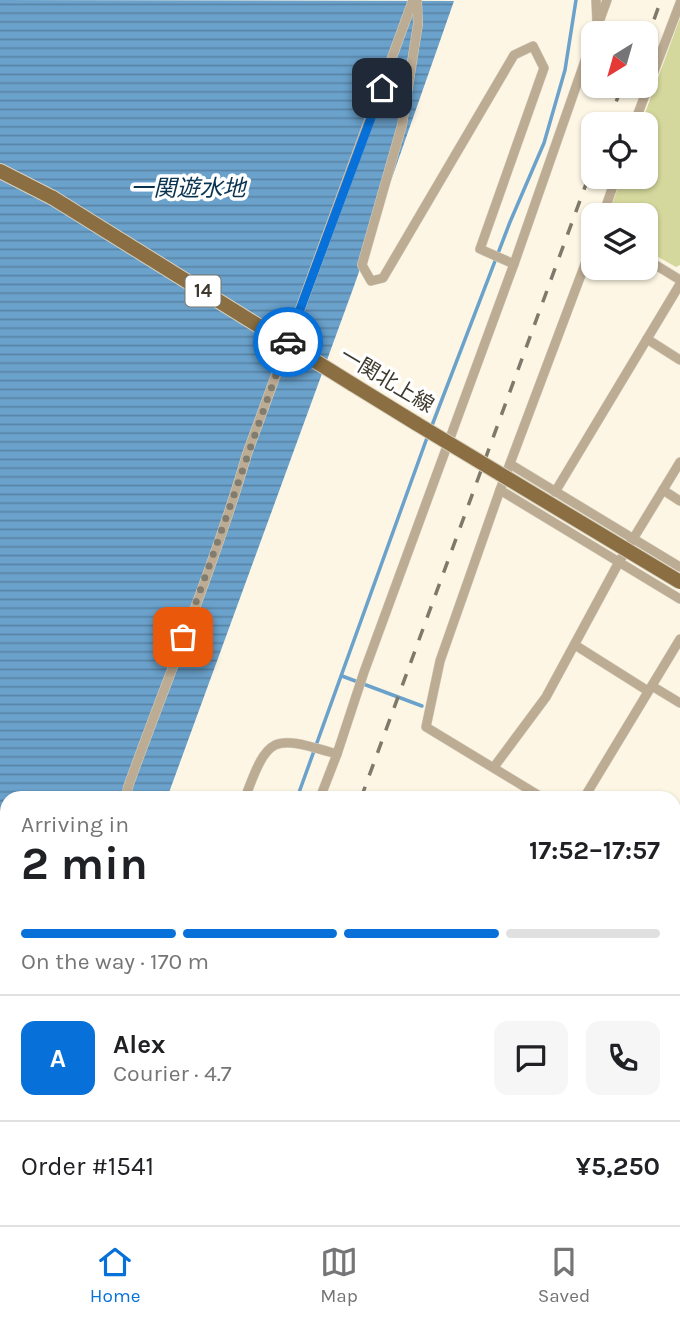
<!DOCTYPE html>
<html lang="en">
<head>
<meta charset="utf-8">
<style>
  :root { --surface:#fff; --page:#f6f6f6; --text:#202124; --muted:#757577; --line:#e0e0e0; --accent:#0771d9 }
  body { margin:0; font-family:Karla,"Noto Sans JP",sans-serif; background:var(--page); color:var(--text); height:100vh; display:flex; flex-direction:column; font-size:26px; white-space:nowrap }
  * { box-sizing:border-box; margin:0 }
  p { font-size:23px; color:var(--muted) }
  .icon { flex:none; width:38px; height:38px; fill:none; stroke:currentColor; stroke-width:2; stroke-linecap:round; stroke-linejoin:round }
  .map { position:relative; flex:1; overflow:hidden }
  .sheet { position:absolute; left:0px; top:791px; width:681px; height:434px; display:flex; flex-direction:column; background:var(--surface); border-radius:21px 21px 0 0; box-shadow:0 2px 5px #0004 }
  .sheet>* { flex:none }
  .needle { width:46px; rotate:217deg }
  .fabs { position:absolute; left:581px; top:21px; display:grid; gap:14px }
  .fabs a { display:grid; place-items:center; width:77px; height:77px; border-radius:14px; background:var(--surface); box-shadow:0 2px 5px #0004; font-size:35px }
  .pin { position:absolute; display:grid; place-items:center; width:60px; height:60px; color:#fff; margin:-30px; border-radius:14px; box-shadow:0 4px 10px #0006 }
  .courier { position:absolute; display:grid; place-items:center; width:70px; height:70px; margin:-35px; border:5px solid #0771d9; border-radius:50%; background:#fff; color:#222; box-shadow:0 2px 9px #0007 }
  .headline em { font-style:normal; font-weight:700 }
  .headline div { display:flex; flex-direction:column-reverse }
  .headline { display:flex; align-items:center; justify-content:space-between; height:119px; padding:0 21px }
  h1 { font-size:46px; font-weight:700; line-height:52px }
  .bar { display:grid; grid-template-columns:repeat(4,1fr); gap:10px 7px; align-content:center; height:84px; padding:0 21px }
  .bar i { height:9px; border-radius:5px; background:var(--line) }
  .bar .current { background:var(--accent) }
  .bar p { grid-column:span 4 }
  .line { display:flex; align-items:center; gap:18px; padding:0 21px; border-top:2px solid var(--line) }
  .line div { flex:1 }
  .round { display:grid; place-items:center; flex:none; width:74px; height:74px; border-radius:14px; background:var(--page) }
  .menu { display:flex; justify-content:space-around; align-items:center; height:98px; border-top:2px solid var(--line); background:var(--surface); font-size:19px; color:var(--muted) }
  .menu a { display:grid; justify-items:center; gap:4px }
  .menu .current { color:var(--accent) }
  .map>svg:first-child { display:block }
  .green { fill:#d4d89c }
  .water { fill:url(#water-rules) }
  .lines { fill:none; stroke-linecap:round; stroke-linejoin:round }
  .stream { stroke:#6ba2cc; stroke-width:3.5 }
  .street-casing { stroke:#d7d0bf; stroke-width:10 }
  .secondary-casing { stroke:#d7d0bf; stroke-width:14 }
  .primary-casing { stroke:#d7d0bf; stroke-width:16 }
  .street { stroke:#bdac94; stroke-width:9 }
  .secondary { stroke:#a08864; stroke-width:12 }
  .primary { stroke:#8b6e41; stroke-width:14 }
  .rail { stroke:#7e796a; stroke-width:3.5; stroke-dasharray:12 12; stroke-linecap:butt }
  .primary-bridge-casing { stroke:#d7d0bf; stroke-width:16; stroke-linecap:butt }
  .primary-bridge { stroke:#8b6e41; stroke-width:14 }
  .done { stroke:#817c6d; stroke-width:7; stroke-dasharray:0 12.6 }
  .route { stroke:#0771d9; stroke-width:9 }
  .labels { text-anchor:middle; dominant-baseline:central; stroke-width:7; stroke-linejoin:round; paint-order:stroke }
  .shield { fill:#fff; stroke:#78756c; stroke-width:2 }
  .shield-label { font-size:19px; font-weight:bold; fill:#3e3a2d }
  .street-label { font-size:21px; fill:#3e3a2d; stroke:#fff }
  .water-label { font-size:23px; font-style:italic; fill:#083451; stroke:#fff }
</style>
</head>
<body>
<div class="map">
<svg width="680" height="1225" viewBox="0 0 680 1225">
  <defs>
    <pattern id="water-rules" width="6" height="5" patternUnits="userSpaceOnUse" patternTransform="scale(1.75)"><rect width="6" height="5" fill="#6ba2cc"/><path d="M0 2.5h6" fill="none" stroke="#5985a6"/></pattern>
  </defs>
  <rect width="100%" height="100%" fill="#fdf6e4"/>
  <path class="green" d="M680,18V265L676,267L653,254L651,257L646,255V215H608L622,177H646V124H641Z"/>
  <path class="water" d="M0,0L454,1L354,286L167,798H7V1218H14L12,1225H0Z"/>
  <g class="lines">
    <g class="stream">
      <path d="M431,428L510,222L544,143L565,70L576,0"/>
      <path d="M342,676L422,706"/>
      <path d="M297,798L428,435"/>
      <path d="M138,1225L140,1218"/>
    </g>
    <defs>
      <g id="street">
        <path d="M417,0L418,24L402,125L362,265L371,281L383,278L514,55L533,46L544,68L480,249L514,264"/>
        <path d="M596,0L597,23"/>
        <path d="M595,33L607,0"/>
        <path d="M634,124L680,3"/>
        <path d="M603,215L616,177"/>
        <path d="M646,259L680,280"/>
        <path d="M647,339L680,360"/>
        <path d="M510,464L680,567"/>
        <path d="M500,490L680,599"/>
        <path d="M663,490L680,501"/>
        <path d="M555,492L680,284"/>
        <path d="M575,645L648,691"/>
        <path d="M652,686L680,703"/>
        <path d="M337,754L364,672L514,264L593,38"/>
        <path d="M494,767L546,697L619,562L680,462"/>
        <path d="M126,798L128,787C168,676 214,567 247,454L413,0"/>
        <path d="M245,798C269,732 274,736 337,754L320,798"/>
        <path d="M543,798L426,727L440,661L500,490L593,243"/>
        <path d="M584,798L680,639"/>
        <path d="M674,821L680,811"/>
        <path d="M674,1000L680,1004"/>
        <path d="M674,1026L680,1023"/>
        <path d="M0,1127L7,1107"/>
        <path d="M295,1218L306,1225"/>
        <path d="M162,1225L165,1218"/>
        <path d="M394,1225L398,1218"/>
        <path d="M459,1225L466,1218"/>
      </g>
      <g id="secondary">
        <path d="M674,879L680,883"/>
        <path d="M674,1215L680,1208"/>
        <path d="M326,1225L331,1218"/>
      </g>
      <g id="primary">
        <path d="M0,171L53,198"/>
        <path d="M352,384L417,424"/>
      </g>
    </defs>
    <use href="#street" class="street-casing"/>
    <use href="#secondary" class="secondary-casing"/>
    <use href="#primary" class="primary-casing"/>
    <use href="#street" class="street"/>
    <use href="#secondary" class="secondary"/>
    <use href="#primary" class="primary"/>
    <g class="rail">
      <path d="M646,42L661,0"/>
      <path d="M608,124L622,86"/>
      <path d="M361,798L593,165"/>
      <path d="M196,1225L199,1218"/>
      <path d="M214,1225L216,1218"/>
    </g>
    <defs>
      <g id="primary-bridge">
        <path d="M53,198L352,384"/>
        <path d="M417,424L680,582"/>
      </g>
    </defs>
    <use href="#primary-bridge" class="primary-bridge-casing"/>
    <use href="#primary-bridge" class="primary-bridge"/>
  </g>
  <g class="lines">
    <path class="done" d="M183,637C220,539 252,440 288,342"/>
    <path class="route" d="M288,342L382,88"/>
  </g>
  <g class="labels">
    <rect class="shield" x="185.5" y="275.5" width="35" height="31" rx="5"/>
    <g class="shield-label">
      <text x="203" y="291">14</text>
    </g>
    <g class="street-label">
      <text transform="translate(387 380) rotate(31)">一関北上線</text>
    </g>
    <g class="water-label">
      <text x="188" y="188">一関遊水地</text>
    </g>
  </g>
</svg>
<div class="fabs">
<a><svg class="needle" viewBox="-14 -14 28 28"><path d="M0-13l5 13h-10z" fill="#e53935"/><path d="M0 13l5-13h-10z" fill="#757577"/></svg></a>
<a><svg class="icon" aria-label="locate" viewBox="0 0 24 24"><circle cx="12" cy="12" r="6"/><path d="M12 2v4M12 18v4M2 12h4M18 12h4"/></svg></a>
<a><svg class="icon" aria-label="layers" viewBox="0 0 24 24"><path d="M12 4l9 5-9 5-9-5zM3 14l9 5 9-5"/></svg></a>
</div>
<div class="pin" style="left:183px;top:637px;background:#ea580c"><svg class="icon" aria-label="bag" viewBox="0 0 24 24"><path d="M5 8h14l-1 12H6zM9 8a3 3 0 0 1 6 0"/></svg></div>
<div class="pin" style="left:382px;top:88px;background:#1f2937"><svg class="icon" aria-label="home" viewBox="0 0 24 24"><path d="M3 11l9-7 9 7M6 9v11h12V9"/></svg></div>
<div class="courier" style="left:288px;top:342px"><svg class="icon" aria-label="car" viewBox="0 0 24 24"><path d="M5 17H2v-5l4-1 3-4h7l3 4 3 1v5h-3M9 17h6M6 11h13"/><circle cx="7" cy="17" r="2"/><circle cx="17" cy="17" r="2"/></svg></div>
<section class="sheet">
<div class="headline"><div><h1>2 min</h1><p>Arriving in</p></div><em>17:52–17:57</em></div>
<div class="bar"><i class="current"></i><i class="current"></i><i class="current"></i><i></i><p>On the way · 170 m</p></div>
<div class="line" style="height:126px"><b class="round" style="background:var(--accent);color:#fff">A</b><div><b>Alex</b><p>Courier · 4.7</p></div><a class="round"><svg class="icon" aria-label="chat" viewBox="0 0 24 24"><path d="M4 5h16v11H9l-5 4z"/></svg></a><a class="round"><svg class="icon" aria-label="phone" viewBox="0 0 24 24"><path d="M5 4h4l2 5-3 2q2 4 5 5l2-3 5 2v4C11 20 4 13 5 4z"/></svg></a></div>
<div class="line" style="height:91px"><div>Order #1541</div><b>¥5,250</b></div>
</section>
</div>
<nav class="menu">
<a class="current"><svg class="icon" aria-label="home" viewBox="0 0 24 24"><path d="M3 11l9-7 9 7M6 9v11h12V9"/></svg>Home</a>
<a><svg class="icon" aria-label="map" viewBox="0 0 24 24"><path d="M3 6l6-2 6 2 6-2v14l-6 2-6-2-6 2zM9 4v14M15 6v14"/></svg>Map</a>
<a><svg class="icon" aria-label="saved" viewBox="0 0 24 24"><path d="M7 4h10v16l-5-4-5 4z"/></svg>Saved</a>
</nav>
</body>
</html>
